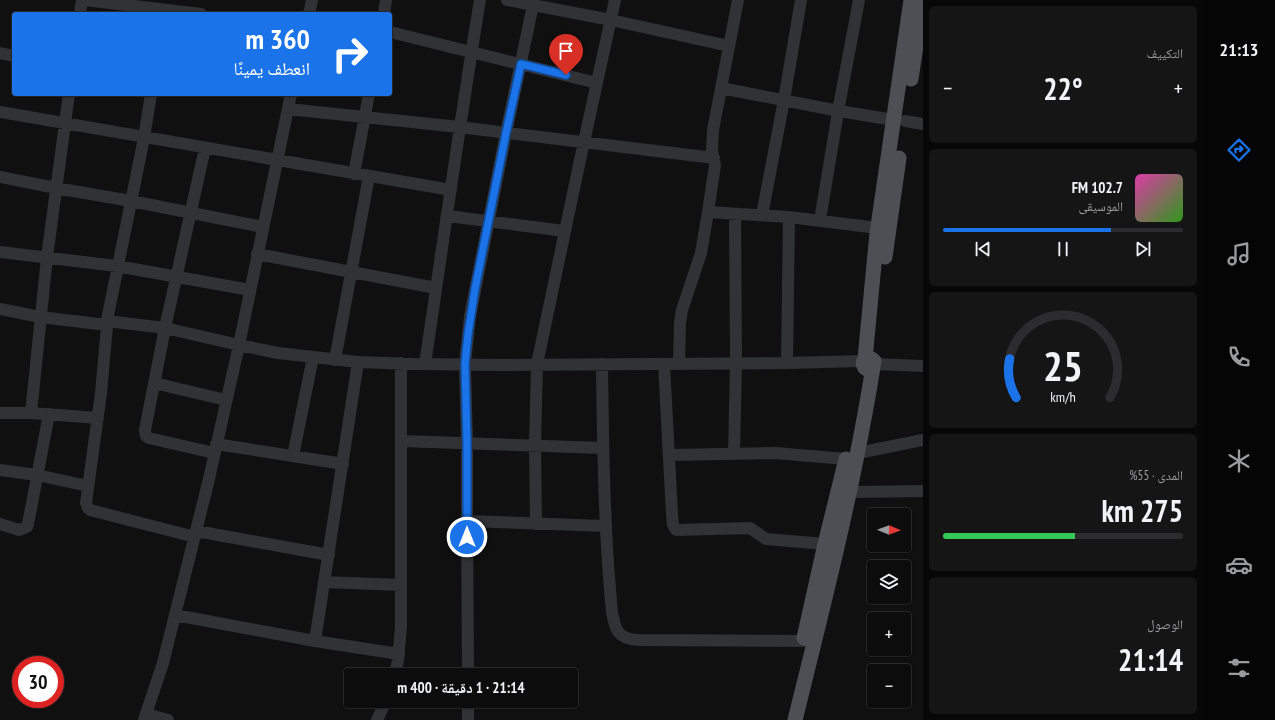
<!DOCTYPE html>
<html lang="ar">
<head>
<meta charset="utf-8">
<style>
  body { margin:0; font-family:"PT Sans Narrow","Noto Naskh Arabic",sans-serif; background:#151516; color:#f1f3f6; direction:rtl; height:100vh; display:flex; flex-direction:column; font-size:15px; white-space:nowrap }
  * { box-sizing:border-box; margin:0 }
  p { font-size:13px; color:#9a9b9d }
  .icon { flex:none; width:22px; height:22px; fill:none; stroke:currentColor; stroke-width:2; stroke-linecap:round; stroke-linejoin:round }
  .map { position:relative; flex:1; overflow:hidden; direction:ltr }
  .drawer { display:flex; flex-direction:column; gap:6px; padding:6px; background:#070707; width:280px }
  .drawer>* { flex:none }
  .banner { position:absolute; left:12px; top:12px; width:380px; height:84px; border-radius:4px; box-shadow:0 1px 3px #0004,0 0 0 1px #2c2c2e; direction:rtl; background:#1a73e8; color:#fff; overflow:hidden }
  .needle { width:26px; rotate:91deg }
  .tools { position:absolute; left:867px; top:508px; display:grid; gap:8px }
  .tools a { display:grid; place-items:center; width:44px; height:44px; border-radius:4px; background:#0c0c0d; box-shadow:0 1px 3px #0004,0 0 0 1px #2c2c2e; font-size:20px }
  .speed { position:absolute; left:12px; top:656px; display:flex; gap:8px; font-size:20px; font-weight:700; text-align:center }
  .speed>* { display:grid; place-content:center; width:52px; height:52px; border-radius:50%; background:#0c0c0d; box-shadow:0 1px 3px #0004,0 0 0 1px #2c2c2e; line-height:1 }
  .speed .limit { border:6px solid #d22; background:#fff; color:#111 }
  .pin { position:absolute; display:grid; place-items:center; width:34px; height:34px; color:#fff; margin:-41px -17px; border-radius:50% 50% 50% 0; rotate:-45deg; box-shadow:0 0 4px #0007 }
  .pin .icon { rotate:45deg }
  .me { position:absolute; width:44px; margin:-22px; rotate:0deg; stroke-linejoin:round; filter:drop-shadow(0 0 3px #0008) }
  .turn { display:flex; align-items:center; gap:14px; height:84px; padding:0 16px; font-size:18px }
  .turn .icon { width:52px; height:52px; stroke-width:2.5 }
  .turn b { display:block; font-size:28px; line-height:34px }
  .big { font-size:30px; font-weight:700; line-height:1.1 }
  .drawer .tile { flex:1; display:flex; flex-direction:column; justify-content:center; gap:6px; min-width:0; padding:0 14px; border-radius:6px; background:#151516 }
  .drawer .dial { align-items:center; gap:0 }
  .dial svg { height:104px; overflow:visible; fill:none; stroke:#2c2c2e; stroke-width:7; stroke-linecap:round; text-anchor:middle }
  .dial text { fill:#f1f3f6; stroke:none }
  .song { display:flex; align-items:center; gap:12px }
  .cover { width:48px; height:48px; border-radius:6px; background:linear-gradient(135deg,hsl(320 70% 55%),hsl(110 70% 35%)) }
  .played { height:4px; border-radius:2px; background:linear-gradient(90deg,#1a73e8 70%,#2c2c2e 70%) }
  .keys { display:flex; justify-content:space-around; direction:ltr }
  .heat { display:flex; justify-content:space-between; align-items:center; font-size:22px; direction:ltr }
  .charge { height:6px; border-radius:3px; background:linear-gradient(90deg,#34c759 55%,#2c2c2e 0) }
  .trip { position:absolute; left:344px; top:668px; width:234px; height:40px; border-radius:4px; background:#0c0c0d; box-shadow:0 1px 3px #0004,0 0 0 1px #2c2c2e; font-weight:700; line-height:40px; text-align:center; direction:rtl }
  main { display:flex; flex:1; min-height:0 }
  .menu { display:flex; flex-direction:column; width:72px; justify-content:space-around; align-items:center; background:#050505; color:#9a9b9d }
  .menu .icon { width:28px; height:28px }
  .menu .current { color:#1a73e8 }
  .menu b { font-size:18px; color:#f1f3f6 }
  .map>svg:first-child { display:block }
</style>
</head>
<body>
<main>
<nav class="menu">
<b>21:13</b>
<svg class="icon current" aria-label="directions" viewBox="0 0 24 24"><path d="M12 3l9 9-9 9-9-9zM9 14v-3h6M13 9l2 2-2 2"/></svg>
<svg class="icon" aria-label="music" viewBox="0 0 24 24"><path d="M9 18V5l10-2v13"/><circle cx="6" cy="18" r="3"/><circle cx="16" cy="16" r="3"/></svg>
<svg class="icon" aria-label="phone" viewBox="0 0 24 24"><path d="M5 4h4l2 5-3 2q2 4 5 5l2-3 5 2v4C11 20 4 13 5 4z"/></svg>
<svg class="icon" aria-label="climate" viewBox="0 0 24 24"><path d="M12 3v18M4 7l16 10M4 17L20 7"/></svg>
<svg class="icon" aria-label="car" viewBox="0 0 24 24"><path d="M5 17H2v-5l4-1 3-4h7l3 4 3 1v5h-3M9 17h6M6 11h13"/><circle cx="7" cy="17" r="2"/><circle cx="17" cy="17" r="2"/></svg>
<svg class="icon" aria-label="filters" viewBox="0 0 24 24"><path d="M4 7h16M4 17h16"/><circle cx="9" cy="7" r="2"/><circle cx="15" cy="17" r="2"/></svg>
</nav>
<section class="drawer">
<div class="tile"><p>التكييف</p>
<div class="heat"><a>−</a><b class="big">22°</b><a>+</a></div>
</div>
<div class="tile">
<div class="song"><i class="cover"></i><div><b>102.7 FM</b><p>الموسيقى</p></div></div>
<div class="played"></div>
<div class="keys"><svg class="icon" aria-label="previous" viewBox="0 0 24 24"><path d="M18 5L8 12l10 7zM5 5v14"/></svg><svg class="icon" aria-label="pause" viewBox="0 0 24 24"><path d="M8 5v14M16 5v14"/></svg><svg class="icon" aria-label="next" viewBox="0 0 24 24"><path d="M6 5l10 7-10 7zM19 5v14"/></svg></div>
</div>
<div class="tile dial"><svg viewBox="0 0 100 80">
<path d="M14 69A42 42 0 1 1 86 69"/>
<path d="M14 69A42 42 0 0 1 9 39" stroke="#1a73e8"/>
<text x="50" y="56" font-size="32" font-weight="700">25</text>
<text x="50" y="72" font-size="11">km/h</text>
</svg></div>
<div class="tile"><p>المدى · 55%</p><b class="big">275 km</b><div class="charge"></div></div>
<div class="tile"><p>الوصول</p><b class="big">21:14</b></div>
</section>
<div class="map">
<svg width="923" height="720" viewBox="0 0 923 720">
  <rect width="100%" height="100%" fill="#101011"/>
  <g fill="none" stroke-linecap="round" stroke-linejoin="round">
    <!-- minor -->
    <path stroke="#313236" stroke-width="12" d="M85,0L201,14
      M507,0L611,20L729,46
      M534,0L506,133L470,316L465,364L467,444V521L605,526
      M80,14L82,0
      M309,14L312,0
      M384,14L386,0
      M390,32L597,83
      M0,53L14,56
      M721,88L839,111L894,120
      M69,94L47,257L31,413L98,418
      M151,94L144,138L108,315L101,393L86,503L88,508L90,510L195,537
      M288,109L459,127L714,158
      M0,112L451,190
      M905,121L923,124
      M205,148L165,328L145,430L146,436L149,438L214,453
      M354,174L369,94
      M0,177L56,188L131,201L263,227
      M708,212L789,217L878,228
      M762,215L784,100L801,0
      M448,216L565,231
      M820,220L839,106L859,0
      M0,252L117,266L250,290
      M257,254L436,288
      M0,309L40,317L107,325
      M107,321L165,328L239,345L278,353L358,362L413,364L500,365L787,363L863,361
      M335,360L369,176
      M401,363V441L603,448
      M787,363L789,217
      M425,364C443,243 460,121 480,0
      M602,364C603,447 604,530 612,612C615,630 618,639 638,640L804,641
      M664,364L672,514L673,525L676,530L750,528L766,539L825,544
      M679,364L680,323L682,310L701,253L708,212L715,165L712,151L713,130L738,0
      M874,364L923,366
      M154,383L226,400
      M0,413H31
      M216,444L343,464
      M858,453L923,440
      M734,454L736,363L735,214
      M670,455L775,453L846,459
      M293,456L313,357
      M0,470L37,475L88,486
      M849,492L923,491
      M467,521L468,675
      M0,524L19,530L27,527L28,524L49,414
      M536,524L535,446L537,364L579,165L615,0
      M196,531L329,555
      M324,582L401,585
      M175,615L315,641L358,362
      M315,641L399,654
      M395,675L398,660L401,627V441
      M468,701V720
      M146,714L168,720
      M144,720L163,663L209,479L239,345L291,94
      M377,720L386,701"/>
    <!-- major -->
    <path stroke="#4d4f55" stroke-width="15" d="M911,79L923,0
      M885,257L899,158
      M865,359L870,358L874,361L873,367C867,373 860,365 865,359L877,233L911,0
      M804,638L825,544L846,459
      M795,720C824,603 854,486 873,367"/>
  </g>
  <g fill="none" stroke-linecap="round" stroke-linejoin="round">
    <defs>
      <path id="route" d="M467,537V444L465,364L468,334L475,289L506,133L521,64L566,75"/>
    </defs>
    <!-- route casing -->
    <use href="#route" stroke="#114b97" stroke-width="10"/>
    <!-- route -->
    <use href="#route" stroke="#1a73e8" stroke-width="7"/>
  </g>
</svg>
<div class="tools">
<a><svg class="needle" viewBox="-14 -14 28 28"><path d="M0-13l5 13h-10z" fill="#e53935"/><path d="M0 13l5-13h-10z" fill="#9a9b9d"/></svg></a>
<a><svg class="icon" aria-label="layers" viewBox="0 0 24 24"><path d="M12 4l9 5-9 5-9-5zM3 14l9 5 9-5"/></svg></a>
<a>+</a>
<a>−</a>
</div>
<div class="speed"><div class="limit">30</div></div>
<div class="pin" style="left:566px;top:75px;background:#d93025"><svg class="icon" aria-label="arrive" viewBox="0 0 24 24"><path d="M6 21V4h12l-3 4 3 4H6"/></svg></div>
<svg class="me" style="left:467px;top:537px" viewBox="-20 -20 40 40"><circle r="17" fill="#1a73e8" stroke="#fff" stroke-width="3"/><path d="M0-11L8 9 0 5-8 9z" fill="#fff"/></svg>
<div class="trip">21:14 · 1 دقيقة · 400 m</div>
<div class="banner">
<div class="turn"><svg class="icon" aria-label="right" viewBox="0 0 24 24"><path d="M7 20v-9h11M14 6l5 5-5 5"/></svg><div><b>360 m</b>انعطف يمينًا</div></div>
</div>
</div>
</main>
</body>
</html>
